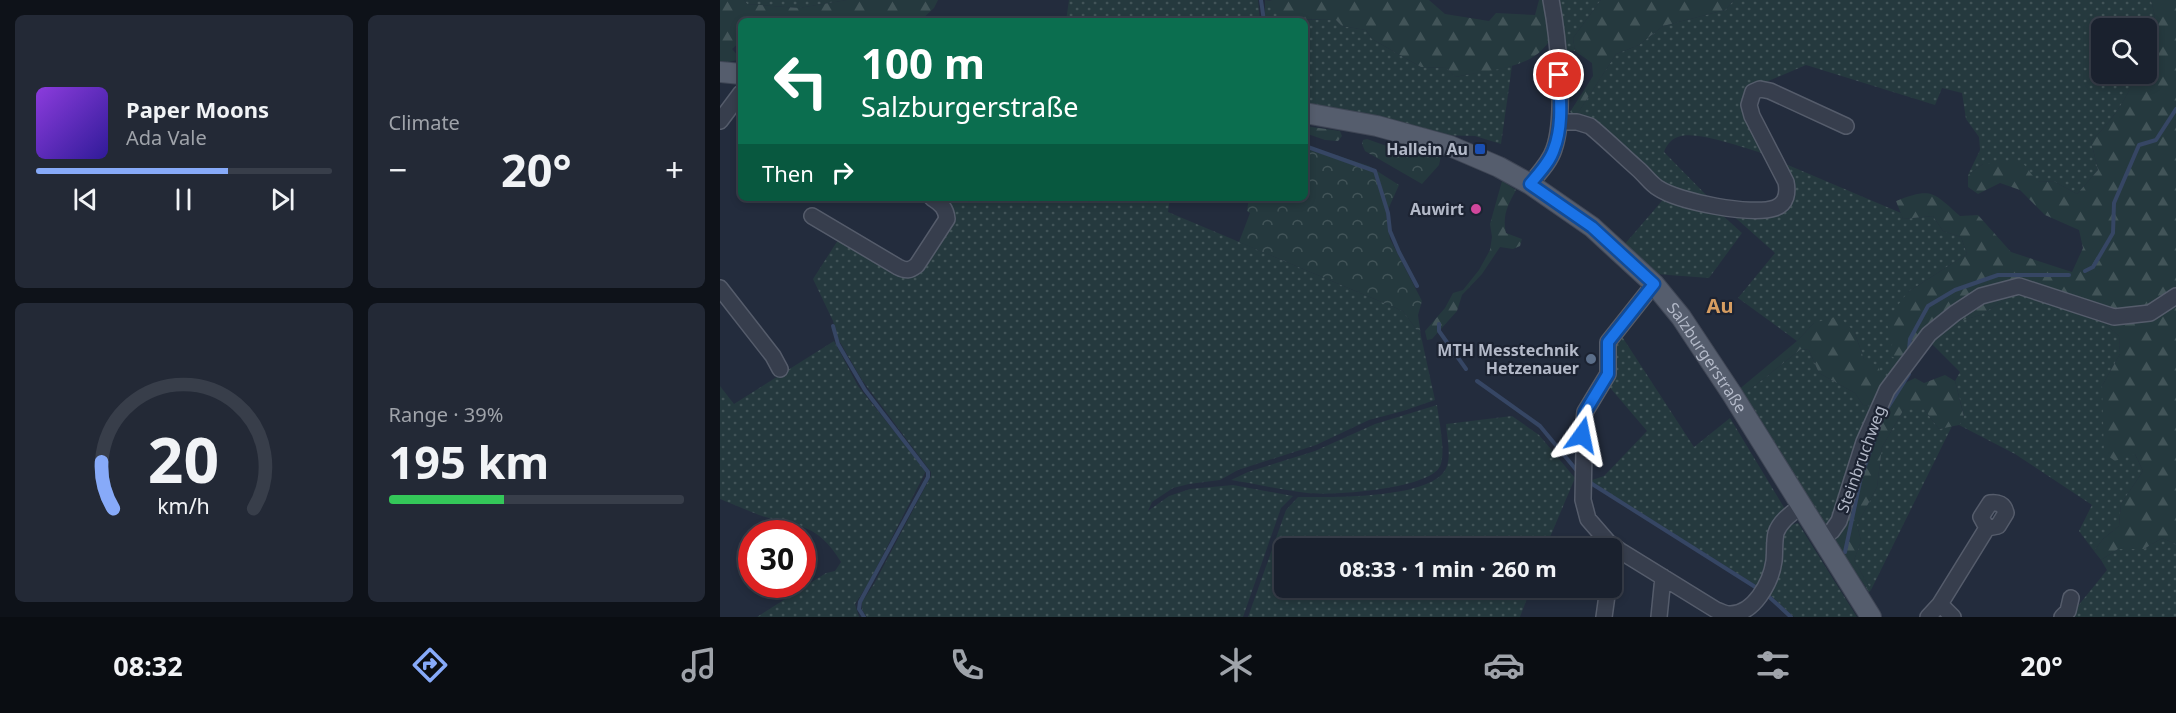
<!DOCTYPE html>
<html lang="en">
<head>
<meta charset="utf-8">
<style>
  body { margin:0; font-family:"Noto Sans",sans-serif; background:#232936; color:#f1f3f6; height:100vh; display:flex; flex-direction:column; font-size:22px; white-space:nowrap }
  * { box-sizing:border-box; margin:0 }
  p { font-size:20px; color:#9fa3aa }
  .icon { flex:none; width:33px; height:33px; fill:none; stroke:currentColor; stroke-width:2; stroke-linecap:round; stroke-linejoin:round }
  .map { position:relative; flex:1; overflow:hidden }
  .details { display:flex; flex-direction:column; gap:15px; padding:15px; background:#0e1219; width:720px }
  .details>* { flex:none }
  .top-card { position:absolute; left:18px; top:18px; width:570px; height:183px; border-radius:9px; box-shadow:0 3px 9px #0003,0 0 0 2px #383e4a; background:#0b6e4f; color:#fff; overflow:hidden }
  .buttons { position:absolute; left:1371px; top:18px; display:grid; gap:12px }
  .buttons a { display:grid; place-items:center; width:66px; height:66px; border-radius:9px; background:#1a212e; box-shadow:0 3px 9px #0003,0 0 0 2px #383e4a; font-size:30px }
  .speed { position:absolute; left:18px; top:520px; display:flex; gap:12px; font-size:30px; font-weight:700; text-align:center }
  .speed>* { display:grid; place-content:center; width:78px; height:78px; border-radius:50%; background:#1a212e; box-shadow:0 3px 9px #0003,0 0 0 2px #383e4a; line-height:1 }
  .speed .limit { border:9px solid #d22; background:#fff; color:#111 }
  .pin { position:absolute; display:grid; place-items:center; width:51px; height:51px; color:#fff; margin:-26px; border:3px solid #fff; border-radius:50%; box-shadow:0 2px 6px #0007 }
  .me { position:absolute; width:66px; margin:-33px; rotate:12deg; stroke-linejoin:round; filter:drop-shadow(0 0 4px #0008) }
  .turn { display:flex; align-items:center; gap:21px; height:126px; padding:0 24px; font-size:27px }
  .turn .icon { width:78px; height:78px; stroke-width:2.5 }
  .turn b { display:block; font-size:42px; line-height:51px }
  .then { display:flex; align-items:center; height:57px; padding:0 24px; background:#0003; gap:12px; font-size:22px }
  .big { font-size:45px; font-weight:700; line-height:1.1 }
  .details .widget { flex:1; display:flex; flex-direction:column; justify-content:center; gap:9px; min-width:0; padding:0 21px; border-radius:9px; background:#232936 }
  .details .dial { align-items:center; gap:0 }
  .dial svg { height:156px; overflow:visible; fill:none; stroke:#383e4a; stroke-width:7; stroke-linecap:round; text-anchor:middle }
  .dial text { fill:#f1f3f6; stroke:none }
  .song { display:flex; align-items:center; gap:18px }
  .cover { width:72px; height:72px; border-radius:9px; background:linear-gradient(135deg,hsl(270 70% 55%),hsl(250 70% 35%)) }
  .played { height:6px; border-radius:3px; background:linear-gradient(90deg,#87aaf9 65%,#383e4a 65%) }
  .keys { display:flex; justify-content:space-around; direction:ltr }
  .heat { display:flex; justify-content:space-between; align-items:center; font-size:33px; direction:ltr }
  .charge { height:9px; border-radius:4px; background:linear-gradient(90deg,#34c759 39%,#383e4a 0) }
  .details .tiles { flex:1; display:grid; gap:15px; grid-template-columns:repeat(2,1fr) }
  .trip { position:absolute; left:554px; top:538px; width:348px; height:60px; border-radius:9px; background:#1a212e; box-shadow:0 3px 9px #0003,0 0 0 2px #383e4a; font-weight:700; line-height:60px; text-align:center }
  .menu { display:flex; height:96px; justify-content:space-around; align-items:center; background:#0a0d12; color:#9fa3aa }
  .menu .icon { width:42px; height:42px }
  .menu .on { color:#87aaf9 }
  .menu b { font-size:27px; color:#f1f3f6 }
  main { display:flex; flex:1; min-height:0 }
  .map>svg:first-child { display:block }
</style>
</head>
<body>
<main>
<section class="details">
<div class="tiles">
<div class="widget">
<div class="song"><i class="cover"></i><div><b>Paper Moons</b><p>Ada Vale</p></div></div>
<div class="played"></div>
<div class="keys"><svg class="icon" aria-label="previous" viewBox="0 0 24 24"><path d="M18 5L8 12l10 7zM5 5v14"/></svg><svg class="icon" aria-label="pause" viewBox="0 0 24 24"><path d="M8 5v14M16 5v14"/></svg><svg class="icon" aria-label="next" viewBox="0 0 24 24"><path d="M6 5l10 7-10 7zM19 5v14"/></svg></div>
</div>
<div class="widget"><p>Climate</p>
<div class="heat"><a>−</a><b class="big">20°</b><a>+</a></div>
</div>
<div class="widget dial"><svg viewBox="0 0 100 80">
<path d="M14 69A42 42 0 1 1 86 69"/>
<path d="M14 69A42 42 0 0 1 8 45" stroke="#87aaf9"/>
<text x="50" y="56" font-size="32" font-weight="700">20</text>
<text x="50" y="72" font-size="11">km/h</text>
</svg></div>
<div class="widget"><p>Range · 39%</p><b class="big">195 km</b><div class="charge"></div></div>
</div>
</section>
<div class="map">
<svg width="1456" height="617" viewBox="0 0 1456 617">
  <defs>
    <pattern id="grass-dots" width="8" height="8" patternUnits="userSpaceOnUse" patternTransform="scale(1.5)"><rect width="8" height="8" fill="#25393e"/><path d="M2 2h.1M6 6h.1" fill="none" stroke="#425458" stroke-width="1.8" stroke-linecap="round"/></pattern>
    <pattern id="forest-firs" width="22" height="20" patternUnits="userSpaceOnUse" patternTransform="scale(1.5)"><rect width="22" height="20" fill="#25393e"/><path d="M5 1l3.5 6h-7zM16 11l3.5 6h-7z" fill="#425458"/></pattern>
    <pattern id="park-crowns" width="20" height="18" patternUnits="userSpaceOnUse" patternTransform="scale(1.5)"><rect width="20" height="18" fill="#25393e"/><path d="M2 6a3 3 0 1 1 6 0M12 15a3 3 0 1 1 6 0" fill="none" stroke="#425458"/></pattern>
  </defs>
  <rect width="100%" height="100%" fill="#232c3d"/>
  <!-- grass -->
  <path fill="url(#grass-dots)" d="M24,0H127L79,8L27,4Z
    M349,0H538L540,21H346Z
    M545,0L552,1L569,20H616L622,26L646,30L652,39L701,67L727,68L735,77L792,66L781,144L755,136L716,135L585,107V21H548L545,15Z
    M841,0H881L853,38L855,51L843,50L839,21Z
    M1014,0H1431L1435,16L1427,41L1426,28H1382V74H1416C1407,100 1391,122 1371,141L1378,170L1357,194L1335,182L1317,181L1263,164L1248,175L1260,150L1259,137L1246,119L1242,93L1222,88L1215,105L1086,65L1032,88L1046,154C1027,149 979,131 961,136C952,138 947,144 944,152L993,202L942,186L856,116L896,54L919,45L943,26L1005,10Z
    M1061,162L1181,213L1183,219L1213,216L1223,231L1241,237L1247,254L1188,292L1182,362L1164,385L1144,359L1134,331L1094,323L1077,341L1018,298L1055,253L1009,212L1066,207Z
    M947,195L999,212L1022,233L989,278L935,274L904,245Z
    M233,198H450L448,212L683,311L701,336L715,400L683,411L649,420L596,445L518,470L500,480L469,484L453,488L432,502L428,511L449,496L470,489L513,485L573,496L561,508L523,617H147L142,610V602L154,584L211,476V472L142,380L117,337L113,321L93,279L120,237L182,276L192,277L199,273L232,220L234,211L230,205Z
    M1293,295L1331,300L1381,320L1399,336L1400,354L1382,386L1423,471L1401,504L1399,526L1383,539L1374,551L1359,531L1372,505L1295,454L1239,425L1244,416L1235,381L1240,372L1211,343L1234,323L1260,315Z
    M901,335L974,447L1010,418L1065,509L1039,587L869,481L884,476L927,431L886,383L893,371L897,343Z
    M114,341L138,386L206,471L148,584L135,604L139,617H37L106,573L115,571L121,562C96,521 78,528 39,515C26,510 13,504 0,499V386L14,404Z
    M1081,349L1089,350L1099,373L1135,393L1143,405L1155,406L1127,493L1105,531L1023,395Z
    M717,405C719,421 727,456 719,468C705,489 613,496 587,493C562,490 536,484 511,480L528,472L595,451L655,424Z
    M1184,409H1204L1219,429L1232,426L1151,590L1134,560L1141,541L1137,525L1157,487L1162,447Z
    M792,416L819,435L855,478L825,549H564V588H811L800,617H528L566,510L578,497C608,497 716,500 727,466C731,454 727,437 726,424Z
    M1078,523L1137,617H1074L1048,593L1062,535L1070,525Z
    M1442,538L1456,544V617H1349L1387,570L1381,560L1398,549H1424Z"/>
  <!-- forest -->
  <path fill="url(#forest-firs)" d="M0,0H24L27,4L79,8L127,0H218L214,8L200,21H21V41L12,49L21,59L9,62L0,61Z
    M549,0H709L725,14L769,21L776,13L815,15L819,0H841C836,69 791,66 735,77L727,68L701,67L652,39L646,30L622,26L616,20L559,19L552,1Z
    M881,0H1014L1005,10L943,26L919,45L896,54L856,116L850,112L873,76L872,63L855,51L853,38Z
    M1431,0H1456V544L1442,538L1424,549H1398L1381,560L1374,551L1383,539L1399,526L1401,504L1423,471L1415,454L1395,461L1384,453L1382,386L1400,354L1399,336L1381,320L1357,317L1331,300L1293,295L1260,315L1234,323L1211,343L1182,362L1169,355L1173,341L1166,321L1188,292L1247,254L1241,237L1223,231L1213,216L1183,219L1176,201C1212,187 1213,192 1240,216L1258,215L1291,252L1352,272L1363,248L1359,230L1325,215L1300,190L1280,183L1258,194L1248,187V175L1263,164L1302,162L1317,181L1335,182L1357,194L1378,170L1371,141C1391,122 1407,100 1416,74H1426L1427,41L1435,16Z
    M585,126L620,131L622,136L618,141L605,140L585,133Z
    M782,181L796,190C788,205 782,215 786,233L802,239L800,246L793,249L780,247L762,274L742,295L737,311L712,339L707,340L705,331L725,308L733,293L743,290L759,270L770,250L772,237L770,224Z
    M1118,316L1134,331L1144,359L1158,366L1164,385L1155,406L1143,405L1135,393L1099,373L1089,350L1081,349L1023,395L1017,391L1077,341L1094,323Z
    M1225,375L1235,381L1244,417L1239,425L1219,429L1204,409H1184L1162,447L1157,487L1137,525L1141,541L1134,560L1151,590L1149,592L1113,539L1127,524L1143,465L1162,416L1181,385L1195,378L1204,383Z"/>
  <!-- park -->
  <path fill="url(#park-crowns)" d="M647,139L692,155L721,156L719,165L702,184L645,151L642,144L643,140Z
    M585,145L649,166L679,185L666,214L670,239L702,301L698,315L701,336L683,311L519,242L530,213L527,211L529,198H585Z"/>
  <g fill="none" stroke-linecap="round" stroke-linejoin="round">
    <!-- stream -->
    <path stroke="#364664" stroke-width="4" d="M541,0L544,21
      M585,146L655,171L668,213L670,231L679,252L697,286
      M1365,271L1373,267L1393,233L1394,203L1419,145L1436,140L1456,109
      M719,324V331L746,369
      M113,326L118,344L145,390L208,472V477L140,602L139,609L144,617
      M1189,350L1190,339L1208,306L1235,290L1278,275H1349
      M757,381L820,426L858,472
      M1165,412L1189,374
      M869,482L1040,590
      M1125,552L1141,477L1158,429
      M1046,594L1071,617"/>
    <defs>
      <path id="minor" d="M0,121L21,93
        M840,122H857L870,126C887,140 902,155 918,169C925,175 931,184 938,188C959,202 1032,216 1055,208C1067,204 1068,192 1066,182L1032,116L1029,105L1033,92L1040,89L1050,91L1126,126
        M810,184C819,173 830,162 834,149C846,115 838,36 831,0
        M92,216L178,267C186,271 190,271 197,265L227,219C226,208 221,204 212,198
        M934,284L888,342V374L865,412L862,435L864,450L863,500L868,519L888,542L902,552L996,610C1000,611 1005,614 1009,614C1034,615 1051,582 1054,561C1055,552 1054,542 1056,533C1060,521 1072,513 1081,506
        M0,288L53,356L60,369
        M1102,538L1112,531L1119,521L1144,442L1167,390L1209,334L1235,313L1261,296L1299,286L1394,317L1430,313L1456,296
        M1220,604L1233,617
        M884,617L888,588
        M939,617L943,577
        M1208,617L1220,604L1267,528L1278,526L1286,513C1284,504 1278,502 1270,503L1261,517L1267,528
        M1342,617L1348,611L1351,598"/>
      <g id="major">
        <path d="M0,72L21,74"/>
        <path id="s1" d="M585,113L657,126L730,146L779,167L810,184L872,227L934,284L961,317L1012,394L1151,617"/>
      </g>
    </defs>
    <!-- minor casing -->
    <use href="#minor" stroke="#555c6b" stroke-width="18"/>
    <!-- major casing -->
    <use href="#major" stroke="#404756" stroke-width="22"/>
    <!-- minor -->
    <use href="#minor" stroke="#373e4d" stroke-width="15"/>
    <!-- major -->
    <use href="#major" stroke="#555d6d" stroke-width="20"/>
  </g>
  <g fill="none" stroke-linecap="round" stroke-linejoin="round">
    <defs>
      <path id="route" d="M839,75C840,99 843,126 834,149C830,162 819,173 810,184L872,227L934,284L888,342V374L865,412L862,435"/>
    </defs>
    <!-- route casing -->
    <use href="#route" stroke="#114b97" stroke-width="15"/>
    <!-- route -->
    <use href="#route" stroke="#1a73e8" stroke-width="10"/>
  </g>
  <!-- markers -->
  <rect fill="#1a4fb4" stroke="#1c2332" stroke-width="2" x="754" y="143" width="12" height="12" rx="3"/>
  <circle fill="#d1479c" stroke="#1c2332" stroke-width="2" cx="756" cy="209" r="6"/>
  <circle fill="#5c6f8a" stroke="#1c2332" stroke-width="2" cx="871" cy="359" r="6"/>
  <g text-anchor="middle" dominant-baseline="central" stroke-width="4.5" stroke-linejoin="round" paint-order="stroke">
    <!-- poi labels -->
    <g font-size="16" font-weight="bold" fill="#b3b9c8" stroke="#1c2332" text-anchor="end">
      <text x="748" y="149">Hallein Au</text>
      <text x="744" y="209">Auwirt</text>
      <text x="859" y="350">MTH Messtechnik<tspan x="859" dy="18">Hetzenauer</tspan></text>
    </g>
    <!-- street labels -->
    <g font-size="16" fill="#b3b9c8" stroke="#1c2332">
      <text stroke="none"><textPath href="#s1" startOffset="488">Salzburgerstraße</textPath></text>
      <text transform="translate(1141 459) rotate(-70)">Steinbruchweg</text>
    </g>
    <!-- quarter labels -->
    <g font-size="20" font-weight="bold" fill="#d69d61" stroke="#1c2332">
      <text x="1000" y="305">Au</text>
    </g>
  </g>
</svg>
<div class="buttons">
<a><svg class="icon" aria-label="search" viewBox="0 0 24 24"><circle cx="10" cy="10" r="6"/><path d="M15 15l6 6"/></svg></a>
</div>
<div class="speed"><div class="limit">30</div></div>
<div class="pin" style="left:839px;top:75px;background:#d93025"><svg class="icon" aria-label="arrive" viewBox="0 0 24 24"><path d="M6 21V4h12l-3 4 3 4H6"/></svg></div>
<svg class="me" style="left:862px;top:435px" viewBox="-20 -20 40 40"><path d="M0-17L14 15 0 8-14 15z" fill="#1a73e8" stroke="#fff" stroke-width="4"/></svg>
<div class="trip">08:33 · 1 min · 260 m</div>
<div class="top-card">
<div class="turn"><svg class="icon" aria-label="left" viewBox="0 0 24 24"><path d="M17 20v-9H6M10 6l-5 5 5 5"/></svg><div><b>100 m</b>Salzburgerstraße</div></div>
<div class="then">Then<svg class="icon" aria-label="right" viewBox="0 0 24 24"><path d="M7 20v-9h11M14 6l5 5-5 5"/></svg></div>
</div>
</div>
</main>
<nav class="menu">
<b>08:32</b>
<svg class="icon on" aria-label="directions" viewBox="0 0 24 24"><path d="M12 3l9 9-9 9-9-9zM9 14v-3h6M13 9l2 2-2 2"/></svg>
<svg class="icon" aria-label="music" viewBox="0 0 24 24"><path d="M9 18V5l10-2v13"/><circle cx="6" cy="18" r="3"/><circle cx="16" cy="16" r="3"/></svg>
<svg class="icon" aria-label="phone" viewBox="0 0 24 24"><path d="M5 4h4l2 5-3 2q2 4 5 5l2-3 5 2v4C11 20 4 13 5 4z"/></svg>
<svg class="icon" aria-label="climate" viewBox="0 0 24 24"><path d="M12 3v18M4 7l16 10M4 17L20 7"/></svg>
<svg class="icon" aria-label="car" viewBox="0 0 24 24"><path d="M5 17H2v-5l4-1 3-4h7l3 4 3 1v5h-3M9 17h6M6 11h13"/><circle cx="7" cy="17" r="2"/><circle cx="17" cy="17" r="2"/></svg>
<svg class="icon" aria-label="filters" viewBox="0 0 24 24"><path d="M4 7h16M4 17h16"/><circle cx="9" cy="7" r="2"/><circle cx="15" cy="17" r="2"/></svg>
<b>20°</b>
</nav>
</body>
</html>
